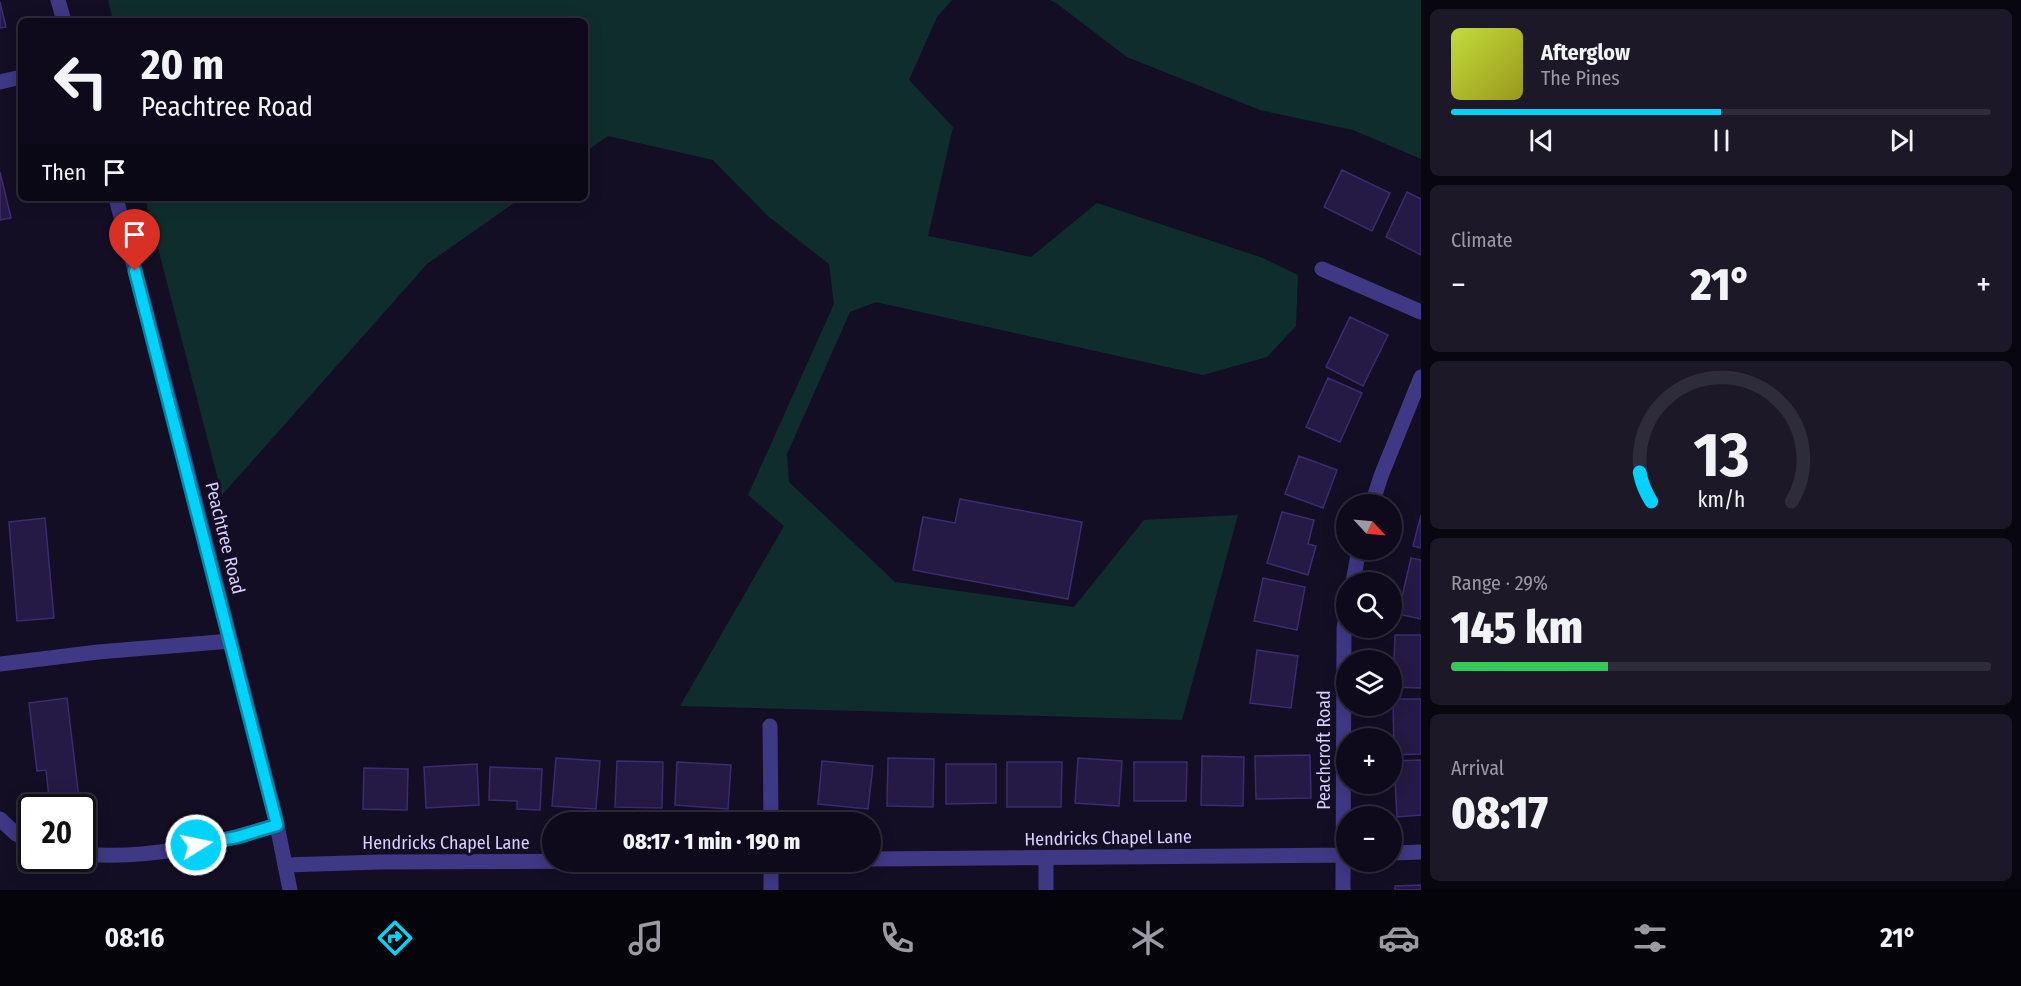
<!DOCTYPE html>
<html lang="en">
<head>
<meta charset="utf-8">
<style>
  body { margin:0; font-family:"Fira Sans Condensed",sans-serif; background:#1c1828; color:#f1f3f6; height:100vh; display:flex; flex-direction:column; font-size:22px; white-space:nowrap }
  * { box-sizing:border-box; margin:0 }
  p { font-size:20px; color:#9b9aa3 }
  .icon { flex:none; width:33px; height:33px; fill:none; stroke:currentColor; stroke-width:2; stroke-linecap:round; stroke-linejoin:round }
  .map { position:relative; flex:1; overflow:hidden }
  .panel { display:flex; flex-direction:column; gap:9px; padding:9px; background:#08060f; width:600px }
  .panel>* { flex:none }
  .guide { position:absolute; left:18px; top:18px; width:570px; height:183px; border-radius:9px; box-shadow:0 3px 15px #0003,0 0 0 2px #2e2b3a; background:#0e0a1b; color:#f1f3f6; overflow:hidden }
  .needle { width:39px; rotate:116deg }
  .tools { position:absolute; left:1336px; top:494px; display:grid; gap:12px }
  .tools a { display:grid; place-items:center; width:66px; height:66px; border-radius:50%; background:#0e0a1b; box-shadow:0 3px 15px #0003,0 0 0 2px #2e2b3a; font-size:30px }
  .speed { position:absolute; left:18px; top:794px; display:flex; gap:12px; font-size:30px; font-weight:700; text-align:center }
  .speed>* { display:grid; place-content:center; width:78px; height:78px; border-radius:50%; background:#0e0a1b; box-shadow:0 3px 15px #0003,0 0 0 2px #2e2b3a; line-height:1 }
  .speed .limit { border:3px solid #111; border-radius:9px; background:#fff; color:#111 }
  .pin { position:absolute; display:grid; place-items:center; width:51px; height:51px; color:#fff; margin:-62px -26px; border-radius:50% 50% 50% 0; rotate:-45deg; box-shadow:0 0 6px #0007 }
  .pin .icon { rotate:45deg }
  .me { position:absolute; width:66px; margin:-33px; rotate:80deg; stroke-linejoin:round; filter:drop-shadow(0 0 4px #0008) }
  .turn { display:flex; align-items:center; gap:21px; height:126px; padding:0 24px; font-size:27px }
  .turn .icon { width:78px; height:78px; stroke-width:2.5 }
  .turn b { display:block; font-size:42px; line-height:51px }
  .then { display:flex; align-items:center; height:57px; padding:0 24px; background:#0003; gap:12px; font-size:22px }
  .big { font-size:45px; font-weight:800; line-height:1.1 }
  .panel .card { flex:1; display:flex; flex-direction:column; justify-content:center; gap:9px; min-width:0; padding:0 21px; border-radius:9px; background:#1c1828 }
  .panel .dial { align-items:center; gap:0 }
  .dial svg { height:156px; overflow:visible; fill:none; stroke:#2e2b3a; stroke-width:7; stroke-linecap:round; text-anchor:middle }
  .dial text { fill:#f1f3f6; stroke:none }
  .song { display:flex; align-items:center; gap:18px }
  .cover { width:72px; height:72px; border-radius:9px; background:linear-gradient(135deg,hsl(70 70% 55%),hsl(60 70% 35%)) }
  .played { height:6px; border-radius:3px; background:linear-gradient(90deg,#00d2fb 50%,#2e2b3a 50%) }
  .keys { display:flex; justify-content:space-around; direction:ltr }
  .heat { display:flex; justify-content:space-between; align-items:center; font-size:33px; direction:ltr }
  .charge { height:9px; border-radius:4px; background:linear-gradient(90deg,#34c759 29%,#2e2b3a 0) }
  .trip { position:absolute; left:542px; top:812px; width:339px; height:60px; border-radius:30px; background:#0e0a1b; box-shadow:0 3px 15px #0003,0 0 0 2px #2e2b3a; font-weight:800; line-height:60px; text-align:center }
  .dock { display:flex; height:96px; justify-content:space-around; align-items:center; background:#06040b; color:#9b9aa3 }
  .dock .icon { width:42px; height:42px }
  .dock .selected { color:#00d2fb }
  .dock b { font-size:27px; color:#f1f3f6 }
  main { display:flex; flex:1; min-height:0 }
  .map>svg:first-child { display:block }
</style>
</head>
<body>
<main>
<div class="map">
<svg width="1421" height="890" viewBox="0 0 1421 890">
  <rect width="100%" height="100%" fill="#130e24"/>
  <!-- green -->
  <path fill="#102d2e" d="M108,0H952L937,17L909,80L953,127L928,236L1031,257L1097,203L1263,258L1298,275L1296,326L1267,357L1203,375L876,302L850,312L787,454L789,482L895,582L1074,607L1144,520L1238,515L1182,720L680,706L784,526L748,495L834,304L829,264L769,217L713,160L608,136L585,152V21H113Z
    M1050,0H1421V159L1353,130L1260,110L1127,57L1056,3Z
    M145,198H521L427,264L222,495Z"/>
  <!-- building -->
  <path fill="#251945" stroke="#3d2b71" stroke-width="1.5" d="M0,2L6,27L0,28Z
    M1342,170L1390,193L1372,231L1324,207Z
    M0,172L11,218L0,220Z
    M1407,192L1421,199V255L1386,237Z
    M1350,317L1388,335L1363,386L1326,367Z
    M1328,378L1362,393L1340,442L1306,427Z
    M1299,456L1337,470L1323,508L1285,494Z
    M960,499L1082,522L1068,599L913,570L923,517L955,523Z
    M1282,512L1314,520L1308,544L1316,546L1308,575L1267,563Z
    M1421,515V548L1413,546Z
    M45,518L54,618L17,621L9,522Z
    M1411,558L1421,560V619L1398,614Z
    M1263,578L1305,587L1297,630L1254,621Z
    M1395,635H1421V688L1393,687Z
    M1257,650L1298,656L1291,708L1250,703Z
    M67,698L80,807H50L46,770L37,771L29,703Z
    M1393,699H1421V754L1394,755Z
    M1310,755L1311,798L1256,799L1255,756Z
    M1202,756L1244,757L1243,806L1201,805Z
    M556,758L600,761L596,809L552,806Z
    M888,758L934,759L933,807L887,806Z
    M1078,758L1122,761L1119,806L1075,803Z
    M1421,760V815L1397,817L1394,761Z
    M617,761L663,762L662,808L615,807Z
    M822,761L873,766L868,809L818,804Z
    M677,762L731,765L728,809L675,805Z
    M1007,762H1062L1061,807H1007Z
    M1134,762H1187L1186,801H1134Z
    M477,764L479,805L426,808L424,767Z
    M946,764H996V803L946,804Z
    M490,767L542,769L540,810L517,809V801L489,800Z
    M364,768L408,769L407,810L363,809Z
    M1421,885V890H1395V886Z"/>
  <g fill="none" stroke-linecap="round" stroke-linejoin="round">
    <!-- minor -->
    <path stroke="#3f3884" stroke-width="15" d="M58,0L64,21
      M0,82L21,77
      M116,198L176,425L275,815L290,890
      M1322,269L1421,312
      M1372,504L1381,476L1421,377
      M1353,582L1359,549
      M0,664L98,652L231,641
      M770,726L771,822
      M0,819L16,834L32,841
      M1392,853L1421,852
      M82,854C147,860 216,844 277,825
      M1046,858V890
      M870,859L1347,855
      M285,865L380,862L644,861
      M771,890V861
      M1343,890L1344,628L1347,611"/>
  </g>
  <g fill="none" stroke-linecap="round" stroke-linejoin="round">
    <defs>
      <path id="route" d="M135,271L277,825L237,837L196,845"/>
    </defs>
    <!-- route casing -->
    <use href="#route" stroke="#0088a3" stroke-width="15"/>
    <!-- route -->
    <use href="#route" stroke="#00d2fb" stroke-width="10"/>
  </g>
  <g text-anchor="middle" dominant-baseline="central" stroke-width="6" stroke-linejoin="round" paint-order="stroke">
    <!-- street labels -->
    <g font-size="18" fill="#d9d0ff" stroke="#130e24">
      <text transform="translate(225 538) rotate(76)">Peachtree Road</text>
      <text transform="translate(1324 750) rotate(-90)">Peachcroft Road</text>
      <text transform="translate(1108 838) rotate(-1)">Hendricks Chapel Lane</text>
      <text x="446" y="843">Hendricks Chapel Lane</text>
    </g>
  </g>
</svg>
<div class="tools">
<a><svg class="needle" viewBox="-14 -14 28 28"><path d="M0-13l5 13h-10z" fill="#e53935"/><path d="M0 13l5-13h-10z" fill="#9b9aa3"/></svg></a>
<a><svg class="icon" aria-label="search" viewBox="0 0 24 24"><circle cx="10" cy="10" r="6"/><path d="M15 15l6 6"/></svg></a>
<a><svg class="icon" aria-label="layers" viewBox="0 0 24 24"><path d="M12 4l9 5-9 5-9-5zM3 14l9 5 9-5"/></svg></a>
<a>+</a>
<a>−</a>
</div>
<div class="speed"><div class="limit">20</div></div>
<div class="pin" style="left:135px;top:271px;background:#d93025"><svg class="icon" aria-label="arrive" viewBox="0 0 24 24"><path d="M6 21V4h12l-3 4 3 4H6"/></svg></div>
<svg class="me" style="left:196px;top:845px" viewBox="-20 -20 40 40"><circle r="17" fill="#00d2fb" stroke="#fff" stroke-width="3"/><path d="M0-11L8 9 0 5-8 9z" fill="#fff"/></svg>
<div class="trip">08:17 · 1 min · 190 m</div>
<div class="guide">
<div class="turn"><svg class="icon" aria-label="left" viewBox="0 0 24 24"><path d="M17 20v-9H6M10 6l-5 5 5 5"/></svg><div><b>20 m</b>Peachtree Road</div></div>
<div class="then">Then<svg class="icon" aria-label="arrive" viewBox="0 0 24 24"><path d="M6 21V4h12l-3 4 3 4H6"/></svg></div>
</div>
</div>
<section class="panel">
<div class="card">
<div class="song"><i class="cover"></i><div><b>Afterglow</b><p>The Pines</p></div></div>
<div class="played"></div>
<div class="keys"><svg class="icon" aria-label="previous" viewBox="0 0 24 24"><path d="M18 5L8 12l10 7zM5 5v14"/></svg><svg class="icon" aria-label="pause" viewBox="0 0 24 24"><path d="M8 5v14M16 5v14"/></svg><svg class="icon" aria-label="next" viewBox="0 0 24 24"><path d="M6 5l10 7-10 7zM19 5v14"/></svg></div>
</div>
<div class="card"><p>Climate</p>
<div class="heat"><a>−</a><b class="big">21°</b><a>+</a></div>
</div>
<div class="card dial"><svg viewBox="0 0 100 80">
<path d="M14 69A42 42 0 1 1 86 69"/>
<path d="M14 69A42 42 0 0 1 8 54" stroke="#00d2fb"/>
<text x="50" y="56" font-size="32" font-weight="700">13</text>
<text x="50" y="72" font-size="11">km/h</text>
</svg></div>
<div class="card"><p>Range · 29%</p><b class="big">145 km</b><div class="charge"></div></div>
<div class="card"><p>Arrival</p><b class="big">08:17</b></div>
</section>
</main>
<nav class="dock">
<b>08:16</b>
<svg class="icon selected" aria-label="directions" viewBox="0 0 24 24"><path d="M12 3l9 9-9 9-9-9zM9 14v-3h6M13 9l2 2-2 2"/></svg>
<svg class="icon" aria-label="music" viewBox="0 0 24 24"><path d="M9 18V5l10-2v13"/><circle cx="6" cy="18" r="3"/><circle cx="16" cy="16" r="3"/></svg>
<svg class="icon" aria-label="phone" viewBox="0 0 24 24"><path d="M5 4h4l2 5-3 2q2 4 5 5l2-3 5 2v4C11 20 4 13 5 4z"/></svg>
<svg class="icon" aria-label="climate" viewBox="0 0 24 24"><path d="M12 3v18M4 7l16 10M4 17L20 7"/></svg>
<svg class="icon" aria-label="car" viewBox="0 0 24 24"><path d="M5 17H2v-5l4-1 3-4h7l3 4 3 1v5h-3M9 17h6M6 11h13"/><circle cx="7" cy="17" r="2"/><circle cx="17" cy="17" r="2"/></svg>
<svg class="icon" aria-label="filters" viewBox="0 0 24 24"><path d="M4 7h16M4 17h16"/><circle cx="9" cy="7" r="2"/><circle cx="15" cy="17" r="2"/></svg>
<b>21°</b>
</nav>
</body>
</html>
